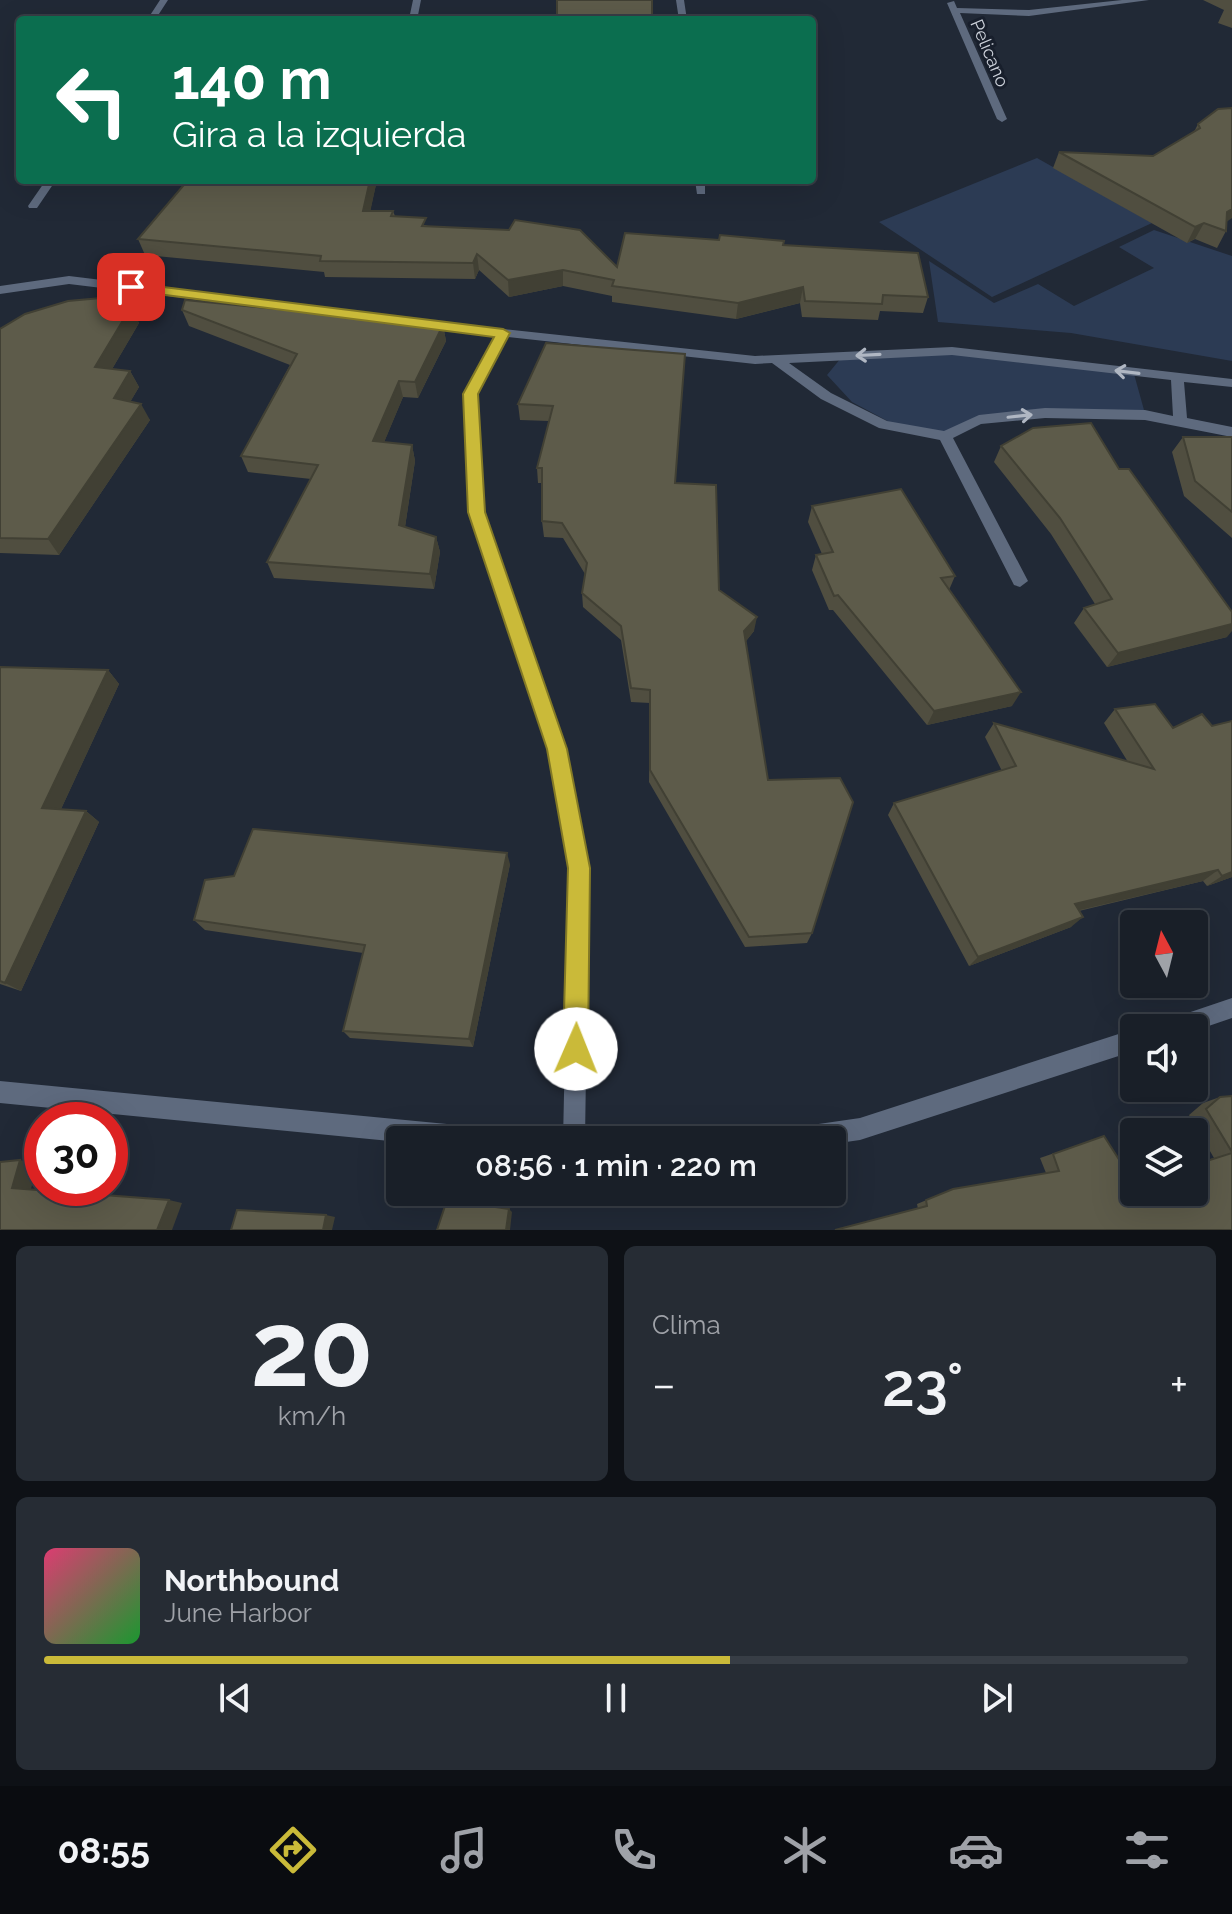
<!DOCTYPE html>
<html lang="es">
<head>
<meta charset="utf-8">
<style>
  body { margin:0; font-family:Raleway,sans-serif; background:#262c34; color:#f1f3f6; height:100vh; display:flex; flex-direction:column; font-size:30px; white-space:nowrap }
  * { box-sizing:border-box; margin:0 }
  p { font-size:26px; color:#9fa2a8 }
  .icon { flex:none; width:44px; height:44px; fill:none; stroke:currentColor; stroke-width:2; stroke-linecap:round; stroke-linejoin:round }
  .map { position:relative; height:1230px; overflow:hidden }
  .drawer { display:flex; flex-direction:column; gap:16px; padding:16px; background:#0e1116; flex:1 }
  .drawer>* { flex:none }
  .banner { position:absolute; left:16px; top:16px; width:800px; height:168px; border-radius:8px; box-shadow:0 8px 32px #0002,0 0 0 2px #373d45; background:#0b6e4f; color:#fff; overflow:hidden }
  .needle { width:52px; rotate:353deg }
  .tools { position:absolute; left:1120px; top:910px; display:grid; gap:16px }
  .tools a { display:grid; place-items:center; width:88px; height:88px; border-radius:8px; background:#191f28; box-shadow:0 8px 32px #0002,0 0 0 2px #373d45; font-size:40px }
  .speed { position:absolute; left:24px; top:1102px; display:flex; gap:16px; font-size:40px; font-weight:700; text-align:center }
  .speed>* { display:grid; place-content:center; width:104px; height:104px; border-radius:50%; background:#191f28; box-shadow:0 8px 32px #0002,0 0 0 2px #373d45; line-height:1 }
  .speed .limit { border:12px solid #d22; background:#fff; color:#111 }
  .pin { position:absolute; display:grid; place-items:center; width:68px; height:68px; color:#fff; margin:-34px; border-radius:16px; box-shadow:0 4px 12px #0006 }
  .me { position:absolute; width:88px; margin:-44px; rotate:1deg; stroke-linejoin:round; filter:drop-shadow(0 0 6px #0008) }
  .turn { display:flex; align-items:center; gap:28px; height:168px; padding:0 24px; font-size:36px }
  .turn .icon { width:104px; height:104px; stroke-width:2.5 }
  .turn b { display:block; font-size:56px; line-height:68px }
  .big { font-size:60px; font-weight:600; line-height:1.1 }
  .drawer .card { flex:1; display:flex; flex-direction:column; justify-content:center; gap:12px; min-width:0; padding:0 28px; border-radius:12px; background:#262c34 }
  .drawer .dial { align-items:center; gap:0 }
  .dial b { font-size:104px; line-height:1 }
  .song { display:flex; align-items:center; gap:24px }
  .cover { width:96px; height:96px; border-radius:12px; background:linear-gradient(135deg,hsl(340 70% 55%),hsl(130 70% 35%)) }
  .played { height:8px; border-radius:4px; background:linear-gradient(90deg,#caba39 60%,#373d45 60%) }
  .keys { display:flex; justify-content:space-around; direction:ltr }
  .heat { display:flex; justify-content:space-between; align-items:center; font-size:44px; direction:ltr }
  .drawer .tiles { flex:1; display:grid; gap:16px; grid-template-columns:1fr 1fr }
  .card:last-child { grid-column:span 2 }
  .trip { position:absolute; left:386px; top:1126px; width:460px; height:80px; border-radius:8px; background:#191f28; box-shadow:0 8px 32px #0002,0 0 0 2px #373d45; font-weight:600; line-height:80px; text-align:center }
  .menu { display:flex; height:128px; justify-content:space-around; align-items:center; background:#0a0c10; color:#9fa2a8 }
  .menu .icon { width:56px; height:56px }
  .menu .active { color:#caba39 }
  .menu b { font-size:36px; color:#f1f3f6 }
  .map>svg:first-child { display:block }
</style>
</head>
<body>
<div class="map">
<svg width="1232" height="1230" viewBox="0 0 1232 1230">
  <rect width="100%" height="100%" fill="#212936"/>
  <!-- green -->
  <path fill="#2c3b54" d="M1037,158L1152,223L992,297L879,222Z
    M1154,230L1232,256V361L1071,333L938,322L929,261L994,303L1038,284L1074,306L1154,268L1119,247Z
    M965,352L1134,374L1144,410L1063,413L985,421L946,438L895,425L852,402L827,375L841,358Z"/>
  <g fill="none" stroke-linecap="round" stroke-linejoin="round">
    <!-- minor -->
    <path fill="#5e6a7e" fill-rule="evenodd" d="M160,0H168L155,20H147Z
      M413,0H421L417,20L409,19Z
      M676,0H684L687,20H679Z
      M1122,0H1149L1029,16L960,13L1007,119L1002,122L997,119L947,3L954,1L957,8L1029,10Z
      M46,180H56L37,208H29L28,206Z
      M695,180H705V194H697Z
      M69,276L503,329L755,356L952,347L1232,379V387L1184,382L1187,418L1232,427V437L1145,420L1045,418L981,424L953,438L1028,581L1020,587L1014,585L940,440L879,428L821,399L772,363L755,364L507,337L478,394L484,512L566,749L589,868L585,1140H563L569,868L548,749L470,512L464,394L495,336L69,284L0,294V286ZM952,355L1171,380L1173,416L1145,410L1045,408L979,415L944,431L887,421L831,393L789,363Z
      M1232,998V1018L1194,1031V1028H1160L1164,1021Z
      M1134,1029V1051L860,1140L832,1144V1140H773L776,1132L784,1129L860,1118Z
      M0,1081L499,1129L507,1132L510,1140L400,1142L0,1103Z"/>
  </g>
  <!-- wall -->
  <path fill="#504e40" d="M1203,0H1232V28L1218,23L1224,10Z
    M1218,109L1227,222L1226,231L1217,248L1195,239L1187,243L1053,168L1059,152L1153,156L1194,132L1198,124Z
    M188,180H377L370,211H393L395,216L428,226L617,267L784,245L928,297L923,313L880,311L878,320L802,317L800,303L736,319L612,302V296L563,286L509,297L479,270L475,279L325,277L324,272L145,255L138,239Z
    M131,307L139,323L112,369L130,371L139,387L130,402L150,420L59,555L0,553V329Z
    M182,310L443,325L446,341L418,398L403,397L384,442L412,445L415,461L405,527L436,537L440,552L434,589L274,578L267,562L311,479L248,472L241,456L290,365L189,326Z
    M546,343L675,483L719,590L754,631L746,641L768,780L812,933L807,943L745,947L649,782L650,703L631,702L621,640L583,607L582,593L585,574L563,538L544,537L542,521V483H538L537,468L549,421L520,420L518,404Z
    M1183,437H1232V538L1184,496L1172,452Z
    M1001,446L1119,469L1227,637L1107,667L1074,623L1084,608L1095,604L1051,534L994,462Z
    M812,506L955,576L949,590L1012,706L927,725L833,610H829L812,570L816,555L822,554L808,522Z
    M0,667L108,670L119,684L61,809L86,811L99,822L21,991L0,984Z
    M1115,709L1173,728L1212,726L1232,721V877L1207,886L1203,881L1079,911L1071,927L969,966L888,815L894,803L1002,771L985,737L994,723L1128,762L1104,723Z
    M510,864L473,1047L350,1038L343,1031L363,953L205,930L194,920Z
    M1232,1096V1230L918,1209L917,1204L953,1189L1046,1173L1040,1158L1104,1136L1133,1183L1134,1182V1192H1194V1164L1214,1158L1189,1115L1203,1103L1220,1097Z"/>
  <!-- shaded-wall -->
  <path fill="#414034" d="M370,180H377L367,227L363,211Z
    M1232,209V218L1218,228L1227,212Z
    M1204,223L1195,239L1187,243L1195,227Z
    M477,254L479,270L475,279L473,263Z
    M563,270V286L509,297L508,280Z
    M803,287L800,303L736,319L738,303Z
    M131,307L139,323L104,383L95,367Z
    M443,325L446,341L418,398L415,382Z
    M130,371L139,387L123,414L114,398Z
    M399,381L403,397L378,457L373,441Z
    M141,404L150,420L59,555L48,539Z
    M412,445L415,461L403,540L399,525Z
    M436,537L440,552L434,589L430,574Z
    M757,617L754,631L742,646L744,631Z
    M1232,624V631L1227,637L1107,667L1118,653Z
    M108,670L119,684L56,820L42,808Z
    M1021,692L1012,706L927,725L934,711Z
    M86,811L99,822L21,991L5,983Z
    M507,853L510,864L473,1047L469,1039Z
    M1218,870L1203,881L1063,914L1075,904Z
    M1232,872V877L1207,886L1222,876Z
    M1083,917L1071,927L969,966L978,957Z
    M20,1160L38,1165L30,1192L12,1188Z
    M169,1200L182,1203L172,1230H157Z
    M509,1209L512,1212L510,1230H506Z
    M326,1215L335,1217L332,1230H323Z"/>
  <!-- building -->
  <path fill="#5d5b4a" stroke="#414034" stroke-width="2" d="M557,0H652V20H557Z
    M1232,108V209L1227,212L1226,231L1204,223L1195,227L1059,152L1153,156L1200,128L1198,124L1218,109Z
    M188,180H370L363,211H393L391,216L426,218L422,226L509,230L515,220L580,230L617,267L625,233L719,240L720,235L784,241L783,245L918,253L928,297L883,295L882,304L805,301L803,287L738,303L612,286L614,280L563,270L508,280L477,254L473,263L320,261L321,256L138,239Z
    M101,298L131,307L95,367L130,371L114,398L141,404L48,539L0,538V329L25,314L68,301Z
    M185,300L443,325L415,382L399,381L373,441L412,445L399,525L436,537L430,574L267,562L318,465L241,456L297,354L182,310Z
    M546,343L685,354L675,483L716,485L719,590L757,617L744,631L768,780L840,778L853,802L812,933L749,937L650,770V690L631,688L621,626L582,593L587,563L562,523L542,521V468H537L553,406L518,404Z
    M1091,423L1119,469H1129L1232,612V624L1118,653L1084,608L1112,599L1060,518L1001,446L1033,428Z
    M1183,437H1232V512L1195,481Z
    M901,489L955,576L941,578L1021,692L934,711L838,595L834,596L816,555L833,552L812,506Z
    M0,667L108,670L42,808L86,811L5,983L0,981Z
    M1155,704L1173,728L1202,714L1212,726L1232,721V872L1222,876L1218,870L1075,904L1083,917L978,957L894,803L1016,766L994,723L1154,769L1115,709Z
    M253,829L507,853L469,1039L343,1031L365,945L194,920L205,880L234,876Z
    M1232,1096V1152L1206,1109L1220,1097Z
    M1104,1136L1134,1183V1192H1194V1165L1232,1153V1230H835L927,1206L926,1200L953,1189L1059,1171L1053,1154Z
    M20,1160L12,1188L169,1200L157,1230H0V1162Z
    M447,1200L509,1209L506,1230H437Z
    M237,1210L326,1215L323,1230H231Z"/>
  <!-- one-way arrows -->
  <defs><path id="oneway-shaft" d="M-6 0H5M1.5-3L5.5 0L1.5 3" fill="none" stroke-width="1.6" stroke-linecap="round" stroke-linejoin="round" transform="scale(2)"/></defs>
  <g stroke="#b0b7c3">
    <use href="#oneway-shaft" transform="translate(868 355) rotate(177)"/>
    <use href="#oneway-shaft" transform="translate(1127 372) rotate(-173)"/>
    <use href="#oneway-shaft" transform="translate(1020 416) rotate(-6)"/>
  </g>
  <!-- route -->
  <path fill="#caba39" stroke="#837925" stroke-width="2" d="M131,283L503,329L510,333L478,394L485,512L567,749L590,868L588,1049L584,1058L576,1062L567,1058L563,1049L568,868L547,749L468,512L463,394L494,337L126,290V284Z"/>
  <g text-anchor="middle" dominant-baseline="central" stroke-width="6" stroke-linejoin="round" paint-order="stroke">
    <!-- far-street labels -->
    <g font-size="18" fill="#ccd1da" stroke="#181f2c">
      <text transform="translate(990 53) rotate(67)">Pelicano</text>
    </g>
  </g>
</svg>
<div class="tools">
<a><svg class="needle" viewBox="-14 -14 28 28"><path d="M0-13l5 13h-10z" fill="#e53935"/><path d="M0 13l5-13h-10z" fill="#9fa2a8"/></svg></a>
<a><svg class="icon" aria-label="sound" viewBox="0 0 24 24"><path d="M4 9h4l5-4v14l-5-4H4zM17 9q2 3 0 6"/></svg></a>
<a><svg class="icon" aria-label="layers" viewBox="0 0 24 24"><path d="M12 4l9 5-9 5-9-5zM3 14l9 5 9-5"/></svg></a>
</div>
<div class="speed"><div class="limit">30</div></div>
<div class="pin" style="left:131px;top:287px;background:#d93025"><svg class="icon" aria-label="arrive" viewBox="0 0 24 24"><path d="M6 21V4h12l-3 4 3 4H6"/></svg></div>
<svg class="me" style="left:576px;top:1049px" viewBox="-20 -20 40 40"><circle r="19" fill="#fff"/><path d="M0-13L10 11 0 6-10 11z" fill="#caba39"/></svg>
<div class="trip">08:56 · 1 min · 220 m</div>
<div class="banner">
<div class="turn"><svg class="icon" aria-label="left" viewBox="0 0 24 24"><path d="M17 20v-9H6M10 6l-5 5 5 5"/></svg><div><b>140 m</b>Gira a la izquierda</div></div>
</div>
</div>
<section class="drawer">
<div class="tiles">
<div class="card dial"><b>20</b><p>km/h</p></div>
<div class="card"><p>Clima</p>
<div class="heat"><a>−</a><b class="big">23°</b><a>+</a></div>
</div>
<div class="card">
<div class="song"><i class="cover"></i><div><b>Northbound</b><p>June Harbor</p></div></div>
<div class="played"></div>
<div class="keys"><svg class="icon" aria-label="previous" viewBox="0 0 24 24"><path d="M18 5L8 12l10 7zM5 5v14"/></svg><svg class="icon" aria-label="pause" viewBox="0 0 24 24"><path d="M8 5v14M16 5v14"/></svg><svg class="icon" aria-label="next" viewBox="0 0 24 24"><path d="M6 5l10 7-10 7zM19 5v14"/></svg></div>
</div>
</div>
</section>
<nav class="menu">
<b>08:55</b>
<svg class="icon active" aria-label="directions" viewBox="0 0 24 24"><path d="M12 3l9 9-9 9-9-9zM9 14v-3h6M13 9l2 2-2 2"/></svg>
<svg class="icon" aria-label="music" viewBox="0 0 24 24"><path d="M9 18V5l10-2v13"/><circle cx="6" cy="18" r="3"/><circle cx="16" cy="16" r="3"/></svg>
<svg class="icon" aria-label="phone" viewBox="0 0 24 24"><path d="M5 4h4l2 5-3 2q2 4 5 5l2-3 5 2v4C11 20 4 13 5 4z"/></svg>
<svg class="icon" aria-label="climate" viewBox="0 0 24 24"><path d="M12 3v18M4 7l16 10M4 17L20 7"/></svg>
<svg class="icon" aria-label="car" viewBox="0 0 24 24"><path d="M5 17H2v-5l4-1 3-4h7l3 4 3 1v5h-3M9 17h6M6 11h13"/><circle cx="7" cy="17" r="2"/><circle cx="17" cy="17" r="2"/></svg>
<svg class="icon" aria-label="filters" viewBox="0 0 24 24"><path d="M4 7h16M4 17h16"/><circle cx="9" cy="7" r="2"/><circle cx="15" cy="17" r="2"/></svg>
</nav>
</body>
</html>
